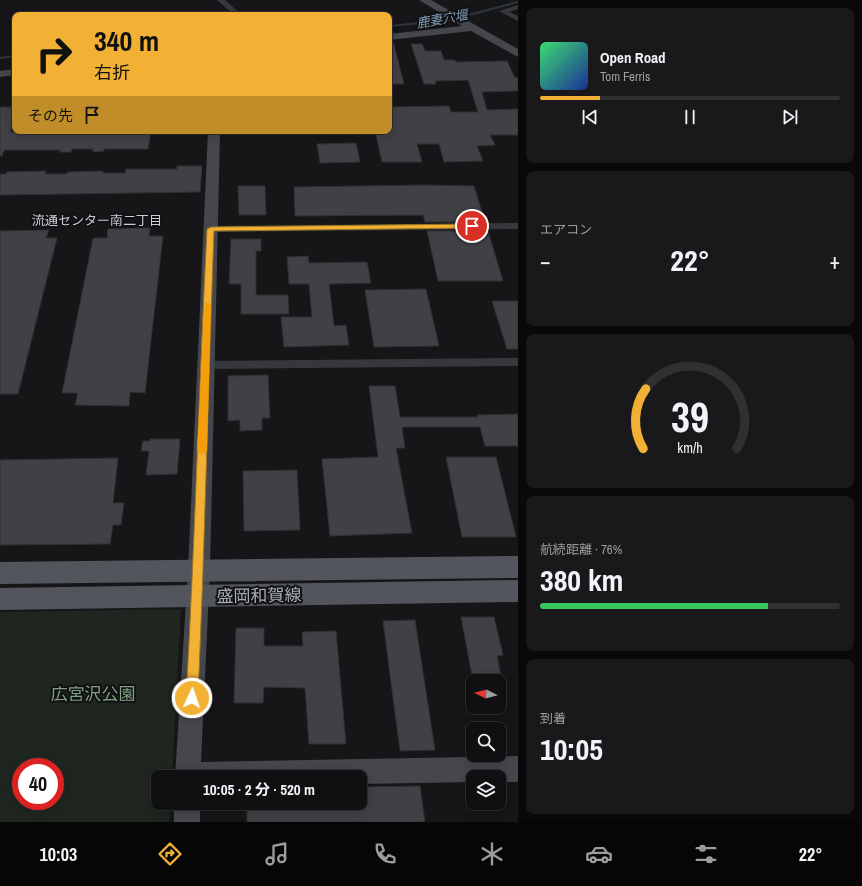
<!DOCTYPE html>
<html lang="ja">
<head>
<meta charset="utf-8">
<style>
  body { margin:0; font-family:"Archivo Narrow","Noto Sans JP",sans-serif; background:#19191b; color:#f1f3f6; height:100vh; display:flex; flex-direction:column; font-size:15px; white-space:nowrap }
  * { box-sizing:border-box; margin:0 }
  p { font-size:13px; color:#9c9d9f }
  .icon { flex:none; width:22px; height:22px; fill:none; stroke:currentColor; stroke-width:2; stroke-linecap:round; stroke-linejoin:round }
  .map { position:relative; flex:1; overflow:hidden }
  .drawer { display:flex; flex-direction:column; gap:8px; padding:8px; background:#09090a; width:344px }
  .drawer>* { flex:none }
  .guide { position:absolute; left:12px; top:12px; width:380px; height:122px; border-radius:8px; box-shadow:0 2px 10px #0003,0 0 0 1px #303032; background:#f2b134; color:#111; overflow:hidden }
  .needle { width:26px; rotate:276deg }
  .buttons { position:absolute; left:466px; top:674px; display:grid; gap:8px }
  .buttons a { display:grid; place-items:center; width:40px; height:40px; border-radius:8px; background:#101012; box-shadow:0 2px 10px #0003,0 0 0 1px #303032; font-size:20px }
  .speed { position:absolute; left:12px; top:758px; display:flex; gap:8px; font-size:20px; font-weight:700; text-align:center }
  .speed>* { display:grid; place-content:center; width:52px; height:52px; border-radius:50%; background:#101012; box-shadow:0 2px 10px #0003,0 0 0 1px #303032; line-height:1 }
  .speed .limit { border:6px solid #d22; background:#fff; color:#111 }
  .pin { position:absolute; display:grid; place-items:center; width:34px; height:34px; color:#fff; margin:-17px; border:2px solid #fff; border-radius:50%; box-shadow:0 1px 4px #0007 }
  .me { position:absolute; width:44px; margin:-22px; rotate:3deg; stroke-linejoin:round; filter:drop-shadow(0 0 3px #0008) }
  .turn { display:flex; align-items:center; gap:14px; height:84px; padding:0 16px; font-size:18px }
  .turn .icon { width:52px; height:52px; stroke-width:2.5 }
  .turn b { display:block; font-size:28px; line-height:34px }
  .then { display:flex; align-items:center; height:38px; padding:0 16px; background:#0003; gap:8px; font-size:15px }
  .big { font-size:30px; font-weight:700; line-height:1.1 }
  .drawer .tile { flex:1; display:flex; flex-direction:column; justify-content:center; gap:6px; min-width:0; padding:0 14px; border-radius:8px; background:#19191b }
  .drawer .dial { align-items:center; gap:0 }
  .dial svg { height:104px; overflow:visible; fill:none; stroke:#303032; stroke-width:7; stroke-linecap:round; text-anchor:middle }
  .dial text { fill:#f1f3f6; stroke:none }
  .song { display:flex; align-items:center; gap:12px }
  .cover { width:48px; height:48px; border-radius:6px; background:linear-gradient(135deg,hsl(140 70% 55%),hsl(230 70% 35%)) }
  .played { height:4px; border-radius:2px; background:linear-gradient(90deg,#f2b134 20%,#303032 20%) }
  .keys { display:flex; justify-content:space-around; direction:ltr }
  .heat { display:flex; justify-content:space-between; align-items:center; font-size:22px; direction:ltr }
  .charge { height:6px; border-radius:3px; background:linear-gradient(90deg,#34c759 76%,#303032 0) }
  .trip { position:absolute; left:151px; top:770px; width:216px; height:40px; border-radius:8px; background:#101012; box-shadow:0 2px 10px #0003,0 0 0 1px #303032; font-weight:700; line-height:40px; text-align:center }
  .dock { display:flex; height:64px; justify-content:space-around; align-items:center; background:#060607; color:#9c9d9f }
  .dock .icon { width:28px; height:28px }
  .dock .selected { color:#f2b134 }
  .dock b { font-size:18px; color:#f1f3f6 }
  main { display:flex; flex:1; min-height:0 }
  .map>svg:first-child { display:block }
</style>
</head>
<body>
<main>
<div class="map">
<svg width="518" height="822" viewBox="0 0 518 822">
  <rect width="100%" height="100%" fill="#161618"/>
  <!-- green -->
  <path fill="#1e261f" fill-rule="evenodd" d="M181,609L172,777H158V803H170L169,822H0V612ZM21,767H55V801H21Z"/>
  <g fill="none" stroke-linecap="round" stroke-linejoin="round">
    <!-- stream -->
    <path stroke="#2c353c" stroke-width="2" d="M389,26L450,20L518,2
      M0,58L15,56"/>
  </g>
  <!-- building -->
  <path fill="#404145" stroke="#303034" d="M389,41H393L404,84H389Z
    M411,44H422L425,51H441L444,60H455L456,62L507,61L515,78L518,77V91L482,92L487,110L518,109V135H490L495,145L477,146L483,161L444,162L439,144H417L422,162H382L375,131H389V107L449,106L451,112H478L468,80L435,81L436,84H424Z
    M0,107H15V117L10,132L151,131L148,149H104V151L93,152V149H72L71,152H59L60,150H4L2,156H0Z
    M356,143L360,162L320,163L317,144Z
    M177,166H202L200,192L0,195V174H6L7,172L45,171L46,174H67L68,172L103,171V173H125L126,169H177Z
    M425,185L474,186L485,222H425L423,215L295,216L294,187Z
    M238,186H265L266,215H239Z
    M150,228L149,236H163L145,393L130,392L129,406L75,405L78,393H62L93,238H107L108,229Z
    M49,230L46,238H57L18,394H0V231Z
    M427,231H488L503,281H438Z
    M231,239H261V251H256V295H288L289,314H241V284H229Z
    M308,256L309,263L367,262L371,283L329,284L334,326L346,325L349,345L284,347L281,317H312L309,284H289L287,257Z
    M426,289L439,346L374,347L365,290Z
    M492,301H518V349H507Z
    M268,375L270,418H262V430L240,431V420L228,421V376Z
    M369,386H395L400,417H478L477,415L518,414V446H485L480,427H402L405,448H396L412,533L330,536L322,459L378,457Z
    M150,439H180L177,474L146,475L149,451H141L143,441H150Z
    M446,457H496L516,537H462Z
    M118,458L113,503H124L121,525H113L110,544L0,545V460Z
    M297,470L300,530L244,531L243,471Z
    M461,617H494L503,655L497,656L502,681H473Z
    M415,620L435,750L400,751L383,621Z
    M236,628H264V646H303L302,632L336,631L346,744H309L305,688L264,687L263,703H234Z
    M420,786L425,822H247V803H360V787Z"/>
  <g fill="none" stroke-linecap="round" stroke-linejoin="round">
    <!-- street -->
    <path fill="#37383d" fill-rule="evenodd" d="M217,0H225L242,15H234Z
      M518,5V9L509,12L518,16V21L499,11Z
      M518,223V229L211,232L206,229L211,226Z
      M518,358V366L205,369L201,368L199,365L201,362L205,361Z"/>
    <!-- secondary -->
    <path fill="#45474d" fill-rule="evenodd" d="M419,0H431L518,49V57L471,31L389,40V34L462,26Z
      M15,69V75L0,77V71Z
      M208,131H220L210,570L201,762L518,756V782H499V777H473V782L360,784V777H175L188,570Z
      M174,803H200V822H174Z"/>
    <!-- primary -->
    <path fill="#53555c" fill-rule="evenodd" d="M518,556V578L0,584V562Z
      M518,580V602L0,610V588Z"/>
  </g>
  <!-- route -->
  <path fill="#f2b134" stroke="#9d7322" d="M472,224L476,226L474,228L214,231C208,387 205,542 198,698L196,702L192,703L188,702L186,698C195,541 199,385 207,229L211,227Z"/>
  <!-- slow -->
  <path fill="#f59e0b" d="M205,303H210L211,305L207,451L202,455L197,451Z"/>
  <g text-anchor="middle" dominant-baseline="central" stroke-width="4" stroke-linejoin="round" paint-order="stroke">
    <!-- far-water labels -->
    <g font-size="13" font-style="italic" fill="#7f9bb3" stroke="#111113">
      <text transform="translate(442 19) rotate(-10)">鹿妻穴堰</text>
    </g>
    <!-- far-neighbourhood labels -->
    <g font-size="13" fill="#c9ccd4" stroke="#111113">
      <text x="97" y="220">流通センター南二丁目</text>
    </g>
    <!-- near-street labels -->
    <g font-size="17" fill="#a8adb8" stroke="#111113">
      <text transform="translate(259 595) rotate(-1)">盛岡和賀線</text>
    </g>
    <!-- near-park labels -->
    <g font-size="17" fill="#7fa381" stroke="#111113">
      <text x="93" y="693">広宮沢公園</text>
    </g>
  </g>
</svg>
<div class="buttons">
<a><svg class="needle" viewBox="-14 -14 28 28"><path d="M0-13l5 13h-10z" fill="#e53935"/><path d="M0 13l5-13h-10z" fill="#9c9d9f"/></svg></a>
<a><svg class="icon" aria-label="search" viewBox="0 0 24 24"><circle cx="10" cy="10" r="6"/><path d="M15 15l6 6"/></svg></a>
<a><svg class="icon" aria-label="layers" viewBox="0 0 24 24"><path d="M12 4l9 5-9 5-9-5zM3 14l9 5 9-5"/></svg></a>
</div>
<div class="speed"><div class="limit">40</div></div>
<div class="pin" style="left:472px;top:226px;background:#d93025"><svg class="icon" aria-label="arrive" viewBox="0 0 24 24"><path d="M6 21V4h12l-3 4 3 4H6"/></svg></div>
<svg class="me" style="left:192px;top:698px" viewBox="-20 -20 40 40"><circle r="17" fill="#f2b134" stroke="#fff" stroke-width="3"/><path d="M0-11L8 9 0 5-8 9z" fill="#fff"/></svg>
<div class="trip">10:05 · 2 分 · 520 m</div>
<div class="guide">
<div class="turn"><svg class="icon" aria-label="right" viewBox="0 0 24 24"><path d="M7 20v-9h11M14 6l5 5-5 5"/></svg><div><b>340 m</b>右折</div></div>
<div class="then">その先<svg class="icon" aria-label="arrive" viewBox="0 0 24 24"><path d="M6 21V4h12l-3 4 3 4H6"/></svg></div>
</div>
</div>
<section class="drawer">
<div class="tile">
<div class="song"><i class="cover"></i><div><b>Open Road</b><p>Tom Ferris</p></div></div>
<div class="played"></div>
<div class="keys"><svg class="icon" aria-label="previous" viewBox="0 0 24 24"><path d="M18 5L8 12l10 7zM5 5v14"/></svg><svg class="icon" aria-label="pause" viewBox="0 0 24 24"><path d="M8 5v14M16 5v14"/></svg><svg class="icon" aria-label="next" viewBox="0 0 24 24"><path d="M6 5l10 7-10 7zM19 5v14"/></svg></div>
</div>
<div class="tile"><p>エアコン</p>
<div class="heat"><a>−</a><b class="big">22°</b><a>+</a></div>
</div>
<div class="tile dial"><svg viewBox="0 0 100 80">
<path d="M14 69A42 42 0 1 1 86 69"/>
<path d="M14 69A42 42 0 0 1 16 23" stroke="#f2b134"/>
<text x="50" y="56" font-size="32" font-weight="700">39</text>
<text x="50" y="72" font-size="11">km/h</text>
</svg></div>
<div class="tile"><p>航続距離 · 76%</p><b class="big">380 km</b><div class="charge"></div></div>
<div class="tile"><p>到着</p><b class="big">10:05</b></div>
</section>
</main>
<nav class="dock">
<b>10:03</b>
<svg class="icon selected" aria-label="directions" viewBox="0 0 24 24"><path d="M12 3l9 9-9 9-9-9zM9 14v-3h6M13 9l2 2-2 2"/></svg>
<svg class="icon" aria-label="music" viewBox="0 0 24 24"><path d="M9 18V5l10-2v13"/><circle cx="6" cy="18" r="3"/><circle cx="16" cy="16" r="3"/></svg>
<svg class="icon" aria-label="phone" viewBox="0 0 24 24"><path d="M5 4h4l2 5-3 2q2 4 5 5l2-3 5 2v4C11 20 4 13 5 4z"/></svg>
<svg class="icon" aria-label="climate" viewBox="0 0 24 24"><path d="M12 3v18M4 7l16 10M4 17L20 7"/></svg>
<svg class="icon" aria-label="car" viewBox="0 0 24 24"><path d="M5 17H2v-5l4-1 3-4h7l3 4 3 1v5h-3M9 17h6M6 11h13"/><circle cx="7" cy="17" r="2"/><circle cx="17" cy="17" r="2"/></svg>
<svg class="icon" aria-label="filters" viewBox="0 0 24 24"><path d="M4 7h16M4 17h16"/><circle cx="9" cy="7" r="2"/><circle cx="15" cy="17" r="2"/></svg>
<b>22°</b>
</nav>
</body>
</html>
